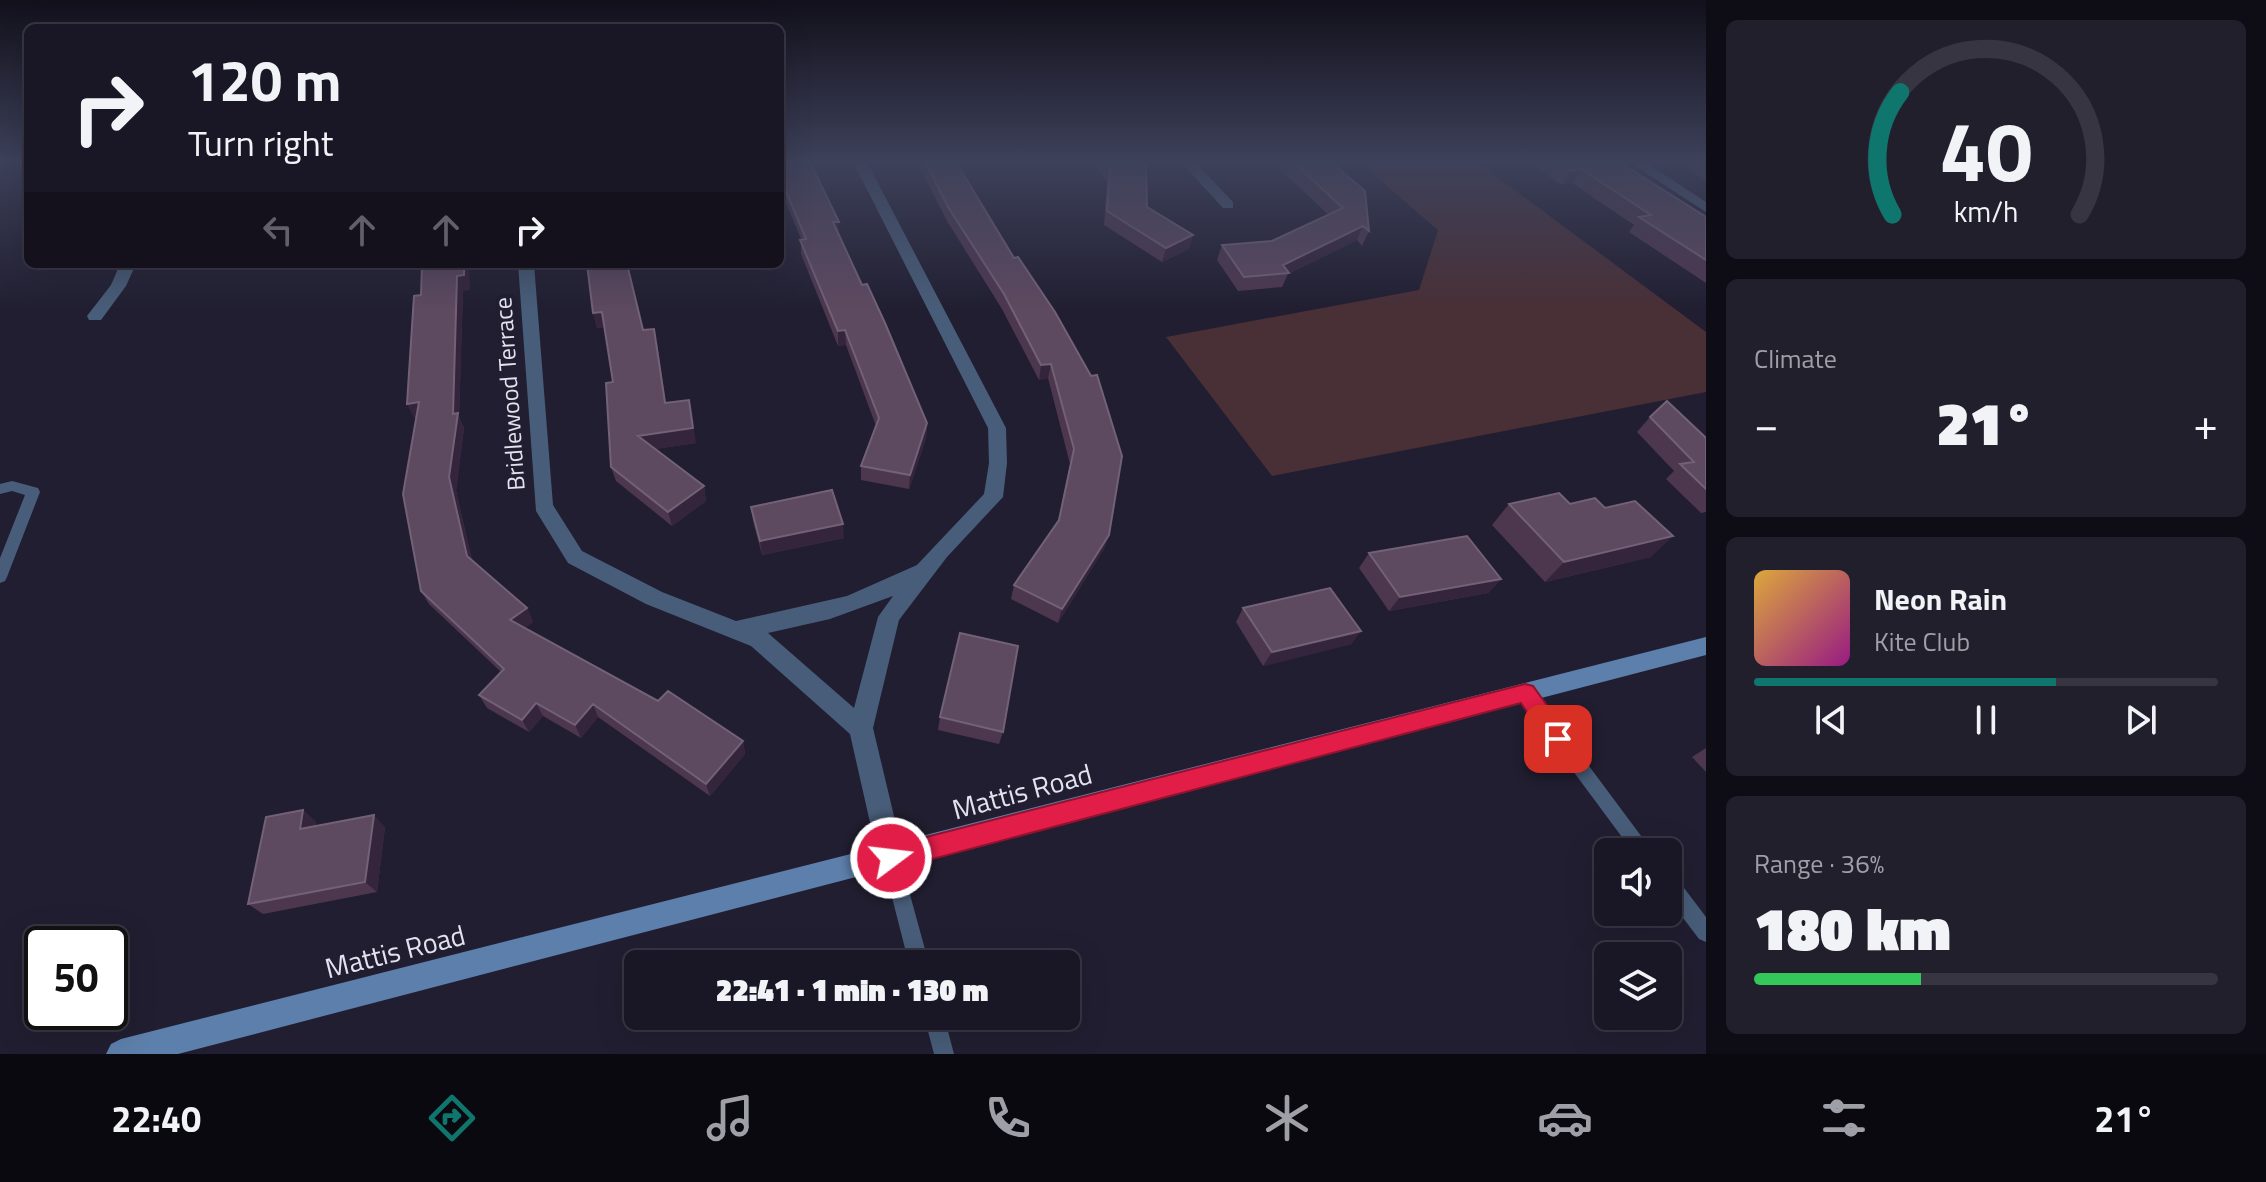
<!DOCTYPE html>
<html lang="en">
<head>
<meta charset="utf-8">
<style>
  body { margin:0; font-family:"Titillium Web",sans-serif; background:#221f2d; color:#f1f3f6; height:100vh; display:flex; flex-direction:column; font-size:30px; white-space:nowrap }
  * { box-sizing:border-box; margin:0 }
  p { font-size:26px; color:#9f9fa7 }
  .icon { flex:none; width:44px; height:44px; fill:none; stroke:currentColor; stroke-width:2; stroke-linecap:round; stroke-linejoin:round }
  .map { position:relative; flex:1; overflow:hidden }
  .sheet { display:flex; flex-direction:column; gap:20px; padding:20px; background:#0e0c14; width:560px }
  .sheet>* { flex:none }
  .guide { position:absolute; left:24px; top:24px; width:760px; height:244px; border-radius:12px; box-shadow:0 8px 32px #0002,0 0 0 2px #373542; background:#191625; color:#f1f3f6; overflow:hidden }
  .controls { position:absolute; left:1594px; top:838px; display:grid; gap:16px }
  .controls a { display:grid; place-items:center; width:88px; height:88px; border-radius:12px; background:#191625; box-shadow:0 8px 32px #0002,0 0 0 2px #373542; font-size:40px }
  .speed { position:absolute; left:24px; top:926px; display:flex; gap:16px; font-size:40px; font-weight:700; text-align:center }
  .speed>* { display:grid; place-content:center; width:104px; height:104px; border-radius:50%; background:#191625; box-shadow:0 8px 32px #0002,0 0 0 2px #373542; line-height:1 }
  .speed .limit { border:4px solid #111; border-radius:12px; background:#fff; color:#111 }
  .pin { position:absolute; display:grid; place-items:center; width:68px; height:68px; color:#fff; margin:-34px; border-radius:16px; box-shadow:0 4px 12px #0006 }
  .me { position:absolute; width:88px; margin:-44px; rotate:75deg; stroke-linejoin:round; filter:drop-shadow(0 0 6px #0008) }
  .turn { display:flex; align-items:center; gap:28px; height:168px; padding:0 32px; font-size:36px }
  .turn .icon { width:104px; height:104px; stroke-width:2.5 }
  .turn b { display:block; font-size:56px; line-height:68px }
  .lanes { display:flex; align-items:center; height:76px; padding:0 32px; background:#0003; justify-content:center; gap:40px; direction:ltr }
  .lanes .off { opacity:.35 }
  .big { font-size:60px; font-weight:800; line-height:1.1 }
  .sheet .card { flex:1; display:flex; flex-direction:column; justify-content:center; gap:12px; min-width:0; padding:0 28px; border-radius:12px; background:#221f2d }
  .sheet .dial { align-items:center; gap:0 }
  .dial svg { height:208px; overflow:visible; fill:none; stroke:#373542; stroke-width:7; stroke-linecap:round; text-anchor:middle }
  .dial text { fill:#f1f3f6; stroke:none }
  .song { display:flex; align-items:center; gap:24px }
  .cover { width:96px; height:96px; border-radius:12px; background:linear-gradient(135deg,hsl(40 70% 55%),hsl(310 70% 35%)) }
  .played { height:8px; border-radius:4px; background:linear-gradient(90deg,#0f766e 65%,#373542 65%) }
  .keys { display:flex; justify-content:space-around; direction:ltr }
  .heat { display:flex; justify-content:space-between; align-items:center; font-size:44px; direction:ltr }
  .charge { height:12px; border-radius:6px; background:linear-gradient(90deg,#34c759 36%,#373542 0) }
  .trip { position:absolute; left:624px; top:950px; width:456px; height:80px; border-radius:12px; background:#191625; box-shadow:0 8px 32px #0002,0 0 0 2px #373542; font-weight:800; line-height:80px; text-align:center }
  .dock { display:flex; height:128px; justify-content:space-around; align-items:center; background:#0a090f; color:#9f9fa7 }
  .dock .icon { width:56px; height:56px }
  .dock .selected { color:#0f766e }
  .dock b { font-size:36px; color:#f1f3f6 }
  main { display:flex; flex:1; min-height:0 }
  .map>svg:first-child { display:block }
</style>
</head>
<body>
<main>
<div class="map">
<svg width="1706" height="1054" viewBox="0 0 1706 1054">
  <rect width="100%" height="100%" fill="#211e31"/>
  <!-- green -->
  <path fill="#492f36" d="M1359,162H1477L1706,332V392L1272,476L1166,337L1419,290L1438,230Z"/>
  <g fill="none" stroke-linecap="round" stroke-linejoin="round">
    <!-- lane -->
    <path fill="#485d79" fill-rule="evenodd" d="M12,481L38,488L40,492L7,577L5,581L0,583V558L25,495L12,491L0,494V484Z
      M1525,686L1531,688L1653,852H1633L1519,698L1517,693L1519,688Z
      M891,849L897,852L900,858L929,964H909L882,858L885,852Z
      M1668,874L1675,876L1706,917V942L1699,939L1668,898Z
      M924,1016H944L954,1054H934Z"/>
    <!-- street -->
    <path fill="#485d79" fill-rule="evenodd" d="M853,162H867L1006,428L1007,463L1003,497L947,557L899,620L873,728L904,858L900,867L891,871L882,867L878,858L850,734L751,646L646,604L568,563L536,511L518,264H534L553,505L582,551L662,592L736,621L847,596L917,565L984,494L989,463L988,428ZM893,596L878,617L854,708L768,633L830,619Z
      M1181,162H1195L1233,202V208H1223Z
      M1629,162H1645L1706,202V212Z
      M120,264H136L126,286L101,320H89L87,316L111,285Z"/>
    <!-- secondary -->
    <path fill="#5d7fab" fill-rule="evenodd" d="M1706,637V655L178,1054H106L111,1044L121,1039Z"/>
  </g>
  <!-- wall -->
  <path fill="#4d374f" d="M780,162L839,222V236L927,423L926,438L909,489L861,480V466L876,426L846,345L838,346L801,254V239L784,198L780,199Z
    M917,162H956L1014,258L1109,535L1104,549L1058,623L1011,599L1014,585L1058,522L1070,464L1048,378L1039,380L1002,309L947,221Z
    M1091,162H1146L1147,207L1193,235L1189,249L1162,262L1104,225L1107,181Z
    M1281,162H1331L1369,231L1362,246L1357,240L1288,274L1282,287L1238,291L1217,260L1222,245L1272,241L1329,215L1278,168Z
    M1528,162H1619L1706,217V283L1629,232L1634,225L1572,183L1562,185Z
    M1679,162H1706V180L1679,163Z
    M470,290L463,291L459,417L464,428L456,491L472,560L527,608L533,622L525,628L658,701L743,741L745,754L710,796L598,717L581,738L543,716L529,732L487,708L479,695L501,672L429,604L421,591L416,418H414L421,295Z
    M593,313L643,330L657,343L666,403L696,443L655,449L704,486L706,501L672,526L616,481L611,467L613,382L604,327L597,328Z
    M1650,417L1706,438V512L1701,513L1666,479L1674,471L1637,432Z
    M1509,504H1570L1651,557L1545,582L1492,525Z
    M751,507L844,538L762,555L753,521Z
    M1369,553L1501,579L1488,593L1389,611L1359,568Z
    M1243,608L1361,631L1351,644L1263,666L1236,622Z
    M940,717L1003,732L999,744L938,730Z
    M1706,748V772L1692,757Z
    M303,810L316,822L315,826L385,827L377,892L263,914L248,904Z"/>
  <!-- shaded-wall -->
  <path fill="#35253c" d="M1241,162H1276L1240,167Z
    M1581,169L1572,183L1562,185L1571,171Z
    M780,184H783L784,198L780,199Z
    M833,222H839V236Z
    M1363,226L1357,240L1288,274L1289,273L1283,265Z
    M1193,235L1189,249L1162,262L1166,248Z
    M464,264H469L470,290L463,291L459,417L464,428L456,491L474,570L467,556L449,477L453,414L457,276Z
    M602,312L605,327L597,328L593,313Z
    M845,330L846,345L838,346V331Z
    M1051,364L1048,378L1039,380L1041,365Z
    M689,400L696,443L642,451L638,436Z
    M419,402L426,416L414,418L407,404Z
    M927,423L926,438L909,489L910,475Z
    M704,486L706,501L672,526L668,512Z
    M843,524L844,538L762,555L760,541Z
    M1109,535L1104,549L1058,623L1062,609Z
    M1673,536L1651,557L1545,582L1564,562Z
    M1501,579L1488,593L1389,611L1400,597Z
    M527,608L533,622L517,634L510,620Z
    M1361,631L1351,644L1263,666L1272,652Z
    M536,703L543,716L529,732L522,720Z
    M593,704L598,717L581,738L575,725Z
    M743,741L745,754L710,796L706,784Z
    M303,810L316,822L312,840L300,829Z
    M374,815L385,827L377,892L365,882Z"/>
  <!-- building -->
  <path fill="#5d4960" stroke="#726177" stroke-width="2" d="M780,162H810L839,222H833L862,285L867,284L885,323L927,423L910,475L861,466L879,418L845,330L838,331L800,240L806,239L783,184H780Z
    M925,162H956L1014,258L1018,257L1055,312L1091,376L1097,375L1122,456L1109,535L1062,609L1014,585L1059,520L1074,449L1051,364L1041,365L1004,294L948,207Z
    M1105,162H1146L1147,207L1193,235L1166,248L1107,211L1110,168Z
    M1293,162H1331L1365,191L1369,231L1363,226L1283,265L1289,273L1244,277L1222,245L1272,241L1343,208Z
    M1558,162H1619L1706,217V260L1639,217L1651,215L1581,169L1571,171Z
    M422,264H464V275L457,276L453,414L458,413L449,477L467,556L527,608L510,620L658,701L668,691L743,741L706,784L593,704L575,725L536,703L522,720L479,695L504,669L421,591L403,494L419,402L407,404L414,296L421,295Z
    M587,264H627L643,330L654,329L665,403L689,400L693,428L638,436L704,486L668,512L611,467L606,383L613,382L602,312L593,313Z
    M1667,401L1706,438V489L1680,464L1694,462L1650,417Z
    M832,490L843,524L760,541L751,507Z
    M1559,493L1570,504L1595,498L1605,508L1635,501L1673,536L1564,562L1509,504Z
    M1467,536L1501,579L1400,597L1369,553Z
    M1330,588L1361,631L1272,652L1243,608Z
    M960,633L1018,646L1003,732L940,717Z
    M303,810L300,829L374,815L365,882L248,904L266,817Z"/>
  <!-- sky -->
  <linearGradient id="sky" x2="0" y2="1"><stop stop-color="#12101b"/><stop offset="0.52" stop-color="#3d415a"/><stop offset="1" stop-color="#3d415a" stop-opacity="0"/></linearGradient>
  <rect width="1706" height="310" fill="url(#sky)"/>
  <!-- route -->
  <path fill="#e11d48" stroke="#92132f" stroke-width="2" d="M1525,684L1533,686L1566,732L1569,739L1566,746L1558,749L1550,746L1521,703L891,870L882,867L879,858L882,850L891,846Z"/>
  <g text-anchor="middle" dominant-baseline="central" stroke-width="8" stroke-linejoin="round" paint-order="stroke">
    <!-- street labels -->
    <g font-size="24" fill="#e3e2ef" stroke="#211e31">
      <text transform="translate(509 394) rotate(-94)">Bridlewood Terrace</text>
    </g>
    <!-- near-street labels -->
    <g font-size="28" fill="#e3e2ef" stroke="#211e31">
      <text transform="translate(1022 791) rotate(-15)">Mattis Road</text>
      <text transform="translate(395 951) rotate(-14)">Mattis Road</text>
    </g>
  </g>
</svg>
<div class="controls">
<a><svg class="icon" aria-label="sound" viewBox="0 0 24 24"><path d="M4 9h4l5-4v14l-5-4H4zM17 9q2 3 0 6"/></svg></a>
<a><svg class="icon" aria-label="layers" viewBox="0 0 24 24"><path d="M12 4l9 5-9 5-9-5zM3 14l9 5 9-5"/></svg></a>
</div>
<div class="speed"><div class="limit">50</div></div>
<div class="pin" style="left:1558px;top:739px;background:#d93025"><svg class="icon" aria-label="arrive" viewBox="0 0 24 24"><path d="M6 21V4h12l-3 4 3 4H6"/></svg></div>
<svg class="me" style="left:891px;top:858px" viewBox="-20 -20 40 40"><circle r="17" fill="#e11d48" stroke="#fff" stroke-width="3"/><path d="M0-11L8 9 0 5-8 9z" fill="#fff"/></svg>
<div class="trip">22:41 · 1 min · 130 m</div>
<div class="guide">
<div class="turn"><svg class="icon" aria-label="right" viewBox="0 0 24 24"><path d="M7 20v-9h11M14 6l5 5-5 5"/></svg><div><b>120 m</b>Turn right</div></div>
<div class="lanes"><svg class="icon off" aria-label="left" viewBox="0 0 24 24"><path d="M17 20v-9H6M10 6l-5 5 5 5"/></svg><svg class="icon off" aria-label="ahead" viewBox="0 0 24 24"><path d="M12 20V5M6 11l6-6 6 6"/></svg><svg class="icon off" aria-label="ahead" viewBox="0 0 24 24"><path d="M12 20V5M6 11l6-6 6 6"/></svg><svg class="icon" aria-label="right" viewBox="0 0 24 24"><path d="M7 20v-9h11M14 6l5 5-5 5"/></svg></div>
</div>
</div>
<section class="sheet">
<div class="card dial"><svg viewBox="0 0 100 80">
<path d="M14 69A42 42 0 1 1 86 69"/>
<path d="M14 69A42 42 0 0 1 17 22" stroke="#0f766e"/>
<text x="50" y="56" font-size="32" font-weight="700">40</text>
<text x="50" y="72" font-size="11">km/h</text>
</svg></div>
<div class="card"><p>Climate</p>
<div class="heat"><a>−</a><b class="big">21°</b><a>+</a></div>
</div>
<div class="card">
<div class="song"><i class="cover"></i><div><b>Neon Rain</b><p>Kite Club</p></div></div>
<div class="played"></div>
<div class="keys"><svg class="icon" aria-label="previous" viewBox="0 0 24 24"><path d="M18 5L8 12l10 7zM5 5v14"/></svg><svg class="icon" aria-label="pause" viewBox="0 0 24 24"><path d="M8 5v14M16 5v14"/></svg><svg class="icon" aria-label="next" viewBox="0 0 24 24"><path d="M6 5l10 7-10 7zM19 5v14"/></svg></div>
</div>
<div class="card"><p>Range · 36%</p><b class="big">180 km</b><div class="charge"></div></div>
</section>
</main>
<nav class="dock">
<b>22:40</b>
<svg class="icon selected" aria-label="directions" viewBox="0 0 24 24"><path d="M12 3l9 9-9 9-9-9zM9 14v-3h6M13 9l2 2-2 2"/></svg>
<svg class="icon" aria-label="music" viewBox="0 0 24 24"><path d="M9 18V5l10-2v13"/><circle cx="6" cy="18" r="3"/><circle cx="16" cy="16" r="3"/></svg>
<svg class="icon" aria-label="phone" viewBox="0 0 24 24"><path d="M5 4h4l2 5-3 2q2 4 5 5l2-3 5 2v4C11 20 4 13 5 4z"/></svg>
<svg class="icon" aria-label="climate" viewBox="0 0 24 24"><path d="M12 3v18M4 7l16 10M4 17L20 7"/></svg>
<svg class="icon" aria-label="car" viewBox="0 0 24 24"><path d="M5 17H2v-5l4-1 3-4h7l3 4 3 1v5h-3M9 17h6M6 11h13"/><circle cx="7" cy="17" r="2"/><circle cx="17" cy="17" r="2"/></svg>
<svg class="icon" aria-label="filters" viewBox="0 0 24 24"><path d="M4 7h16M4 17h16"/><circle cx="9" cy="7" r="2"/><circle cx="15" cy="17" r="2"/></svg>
<b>21°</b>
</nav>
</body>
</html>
